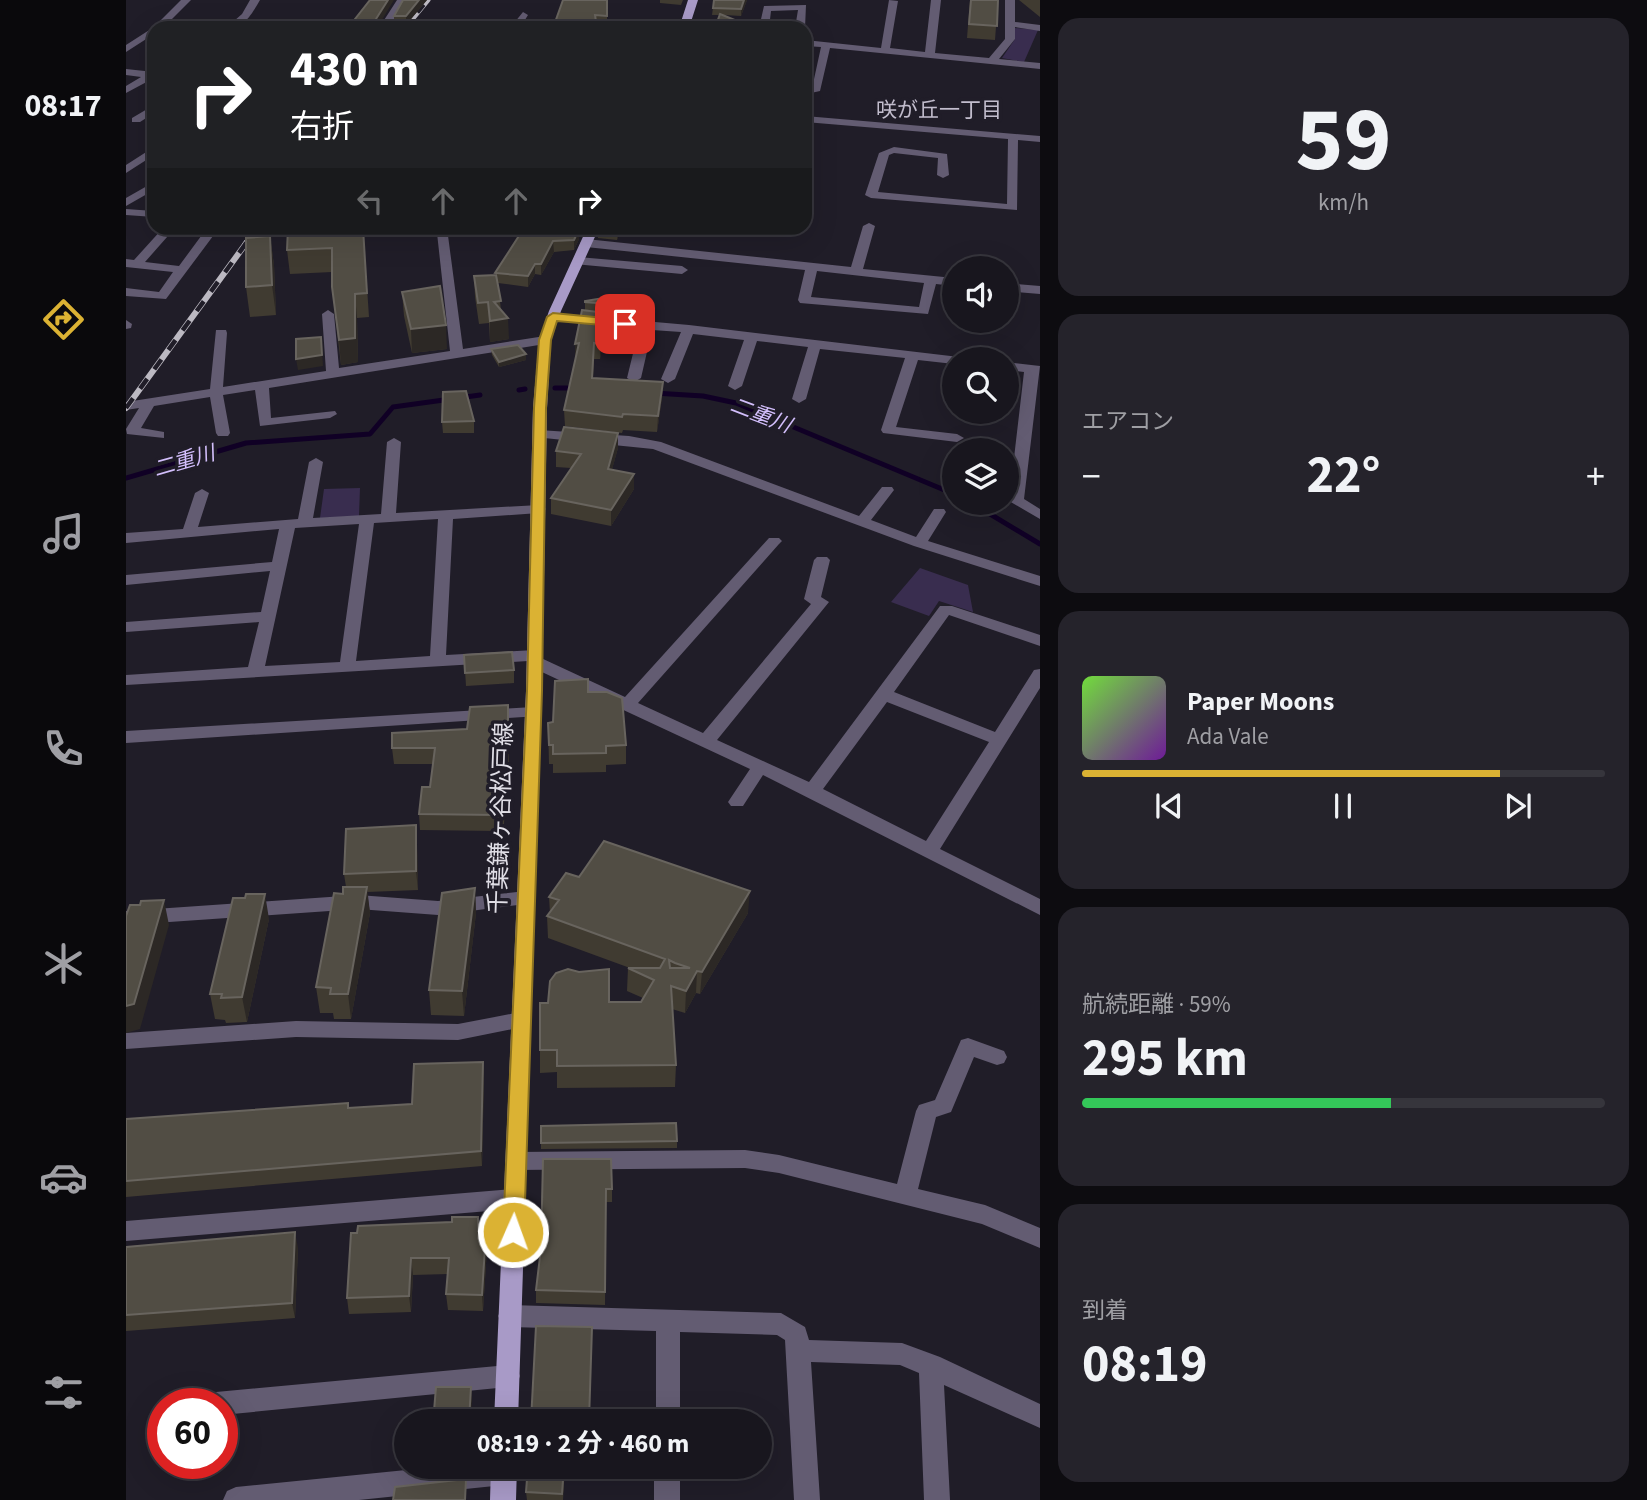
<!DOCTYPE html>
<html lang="ja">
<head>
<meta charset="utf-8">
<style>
  body { margin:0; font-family:"Source Sans 3","Noto Sans JP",sans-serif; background:#25232b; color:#f1f3f6; height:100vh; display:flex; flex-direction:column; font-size:26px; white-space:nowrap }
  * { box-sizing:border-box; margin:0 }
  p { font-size:23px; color:#9f9fa4 }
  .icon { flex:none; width:38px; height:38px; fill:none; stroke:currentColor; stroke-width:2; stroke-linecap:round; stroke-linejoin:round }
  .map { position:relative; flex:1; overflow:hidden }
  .side { display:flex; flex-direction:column; gap:18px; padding:18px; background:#0d0c10; width:607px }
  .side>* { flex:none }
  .guide { position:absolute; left:21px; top:21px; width:665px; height:214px; border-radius:21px; box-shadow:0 7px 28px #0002,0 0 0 2px #36353c; background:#202124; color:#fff; overflow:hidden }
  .controls { position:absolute; left:816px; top:256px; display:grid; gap:14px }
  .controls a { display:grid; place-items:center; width:77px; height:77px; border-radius:50%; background:#18161e; box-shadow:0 7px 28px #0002,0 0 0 2px #36353c; font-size:35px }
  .speed { position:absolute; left:21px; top:1388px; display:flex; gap:14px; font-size:35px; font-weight:700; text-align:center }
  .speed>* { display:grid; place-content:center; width:91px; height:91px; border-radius:50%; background:#18161e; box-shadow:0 7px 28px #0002,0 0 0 2px #36353c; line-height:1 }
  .speed .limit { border:10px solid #d22; background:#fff; color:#111 }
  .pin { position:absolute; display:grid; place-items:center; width:60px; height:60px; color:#fff; margin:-30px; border-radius:14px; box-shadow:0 4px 10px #0006 }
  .me { position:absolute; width:77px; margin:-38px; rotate:2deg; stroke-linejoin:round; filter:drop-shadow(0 0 5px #0008) }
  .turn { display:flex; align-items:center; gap:24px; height:147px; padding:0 28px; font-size:32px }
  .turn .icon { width:91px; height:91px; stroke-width:2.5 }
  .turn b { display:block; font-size:49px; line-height:60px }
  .lanes { display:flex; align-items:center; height:66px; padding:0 28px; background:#0003; justify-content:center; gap:35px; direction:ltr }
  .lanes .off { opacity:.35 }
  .big { font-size:52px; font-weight:700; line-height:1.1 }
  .side .card { flex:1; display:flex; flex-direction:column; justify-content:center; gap:10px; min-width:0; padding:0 24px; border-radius:21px; background:#25232b }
  .side .dial { align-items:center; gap:0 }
  .dial b { font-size:91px; line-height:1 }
  .song { display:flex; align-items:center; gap:21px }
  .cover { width:84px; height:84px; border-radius:10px; background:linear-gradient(135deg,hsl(100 70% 55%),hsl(280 70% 35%)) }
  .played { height:7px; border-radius:4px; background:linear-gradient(90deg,#dbb233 80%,#36353c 80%) }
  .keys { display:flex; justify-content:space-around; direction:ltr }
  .heat { display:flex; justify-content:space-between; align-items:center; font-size:38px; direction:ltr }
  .charge { height:10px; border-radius:5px; background:linear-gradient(90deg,#34c759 59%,#36353c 0) }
  .trip { position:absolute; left:268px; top:1409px; width:378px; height:70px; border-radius:35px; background:#18161e; box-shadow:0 7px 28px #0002,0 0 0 2px #36353c; font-weight:700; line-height:70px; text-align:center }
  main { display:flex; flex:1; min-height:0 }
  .tabs { display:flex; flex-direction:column; width:126px; justify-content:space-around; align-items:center; background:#0a090c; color:#9f9fa4 }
  .tabs .icon { width:49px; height:49px }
  .tabs .current { color:#dbb233 }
  .tabs b { font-size:32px; color:#f1f3f6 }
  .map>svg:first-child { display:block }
</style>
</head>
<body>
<main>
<nav class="tabs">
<b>08:17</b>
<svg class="icon current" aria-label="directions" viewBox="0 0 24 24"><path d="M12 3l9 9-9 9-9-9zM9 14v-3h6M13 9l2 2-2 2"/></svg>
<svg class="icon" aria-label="music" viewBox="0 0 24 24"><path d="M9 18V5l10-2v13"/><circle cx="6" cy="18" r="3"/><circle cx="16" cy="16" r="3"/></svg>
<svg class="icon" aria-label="phone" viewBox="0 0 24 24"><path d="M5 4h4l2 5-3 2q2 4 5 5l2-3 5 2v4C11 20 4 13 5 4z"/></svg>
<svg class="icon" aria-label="climate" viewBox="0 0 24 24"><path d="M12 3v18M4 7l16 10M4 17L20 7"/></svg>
<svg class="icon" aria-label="car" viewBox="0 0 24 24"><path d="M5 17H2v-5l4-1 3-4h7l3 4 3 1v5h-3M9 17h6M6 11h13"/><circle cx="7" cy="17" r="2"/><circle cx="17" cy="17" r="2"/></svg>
<svg class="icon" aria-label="filters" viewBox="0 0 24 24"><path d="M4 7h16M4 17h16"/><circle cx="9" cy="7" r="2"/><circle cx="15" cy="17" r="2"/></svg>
</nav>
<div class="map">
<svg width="914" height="1500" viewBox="0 0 914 1500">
  <rect width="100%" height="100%" fill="#201d28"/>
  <!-- green -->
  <path fill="#392d4f" d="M889,28L912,30L898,62L876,58L889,39Z
    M234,488L233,516L194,518L198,489Z
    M794,568L842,585L847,612L813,601L803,616L765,602Z"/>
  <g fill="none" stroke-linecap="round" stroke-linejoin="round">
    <!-- stream -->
    <path stroke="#100025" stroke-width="5" d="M429,388H453
      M393,390L399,389
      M528,393L577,396L610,403L828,494
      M0,478L120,443L244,434L267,407L354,395
      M844,502L914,544"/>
    <!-- minor -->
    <path fill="#635c72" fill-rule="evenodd" d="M55,0H65L37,28H28V34L0,52V45L28,27Z
      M124,0H134C125,15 119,28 100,28L116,14Z
      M271,0H281L263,28H253Z
      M763,0L772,1L764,48L799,52L805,0H815L809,53L863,58L879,39V0H889V22L914,25V31L889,27V39L873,59L914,63V69L704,48L694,91L685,93L695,47L679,46V40L755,48Z
      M680,5L679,28H669L672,10L645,11L643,28H633L638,6Z
      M397,12L402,15L394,28H384Z
      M0,69L28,72V78L0,93V86L15,77L0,75Z
      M28,105V113L14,122H6V118Z
      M679,116L914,136V142L892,140L891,210L745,198L739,195L753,153L768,147L821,154L823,175L817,178L811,175L812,158L768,153L763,155L752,192L881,204L882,139L679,122Z
      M28,147V155L0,173V165Z
      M28,182V190L0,206V198Z
      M0,209L28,211V217L0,215Z
      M743,223L749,226L737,269L828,278V286L810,284L802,314L674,303L672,300L679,270L460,247L454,243L460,239L725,267L737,226ZM691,271L798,283L793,307L685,297Z
      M37,228H49L19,262L53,266L81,228H93L40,299L0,296V288L33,292L47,272L0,267V259L8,260Z
      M240,228H321L337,349L419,336L425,340L419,344L143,388L145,418L209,411L211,414L204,418L134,426L129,390L97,395L104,433L102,436H92L90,433L84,397L28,406L15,428L38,432V438L1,434L0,429L13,408L0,410V402L84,389L90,330H100L101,333L97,387L200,371L196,314L202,310L208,314L213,368L324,351L311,233L245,232Z
      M452,257L556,266L562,270L556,274L448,264L446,261Z
      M880,283L914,286V294L880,291Z
      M427,313L563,325L833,357L828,359V364L792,360L770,427L831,434L838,438L831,442L757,433L755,430L779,358L694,349L680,399L673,403L666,399L682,347L631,341L616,386L609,390L602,386L618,340L567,334L549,379L542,383L535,379L555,332L526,330L515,378L508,382L501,378L513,329L423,320V314Z
      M0,320L6,324L5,328L0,329Z
      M880,362L914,366L898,499L914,509V519L883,501L898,372L880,370Z
      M413,430L503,436L535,442L733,516L756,487H766L768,490L745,520L790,537L808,509H818L820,512L802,541L914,576V586L788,546L527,449L408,437V431Z
      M268,438L275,442L270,513L413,505L420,509L413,513L327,519L320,655L409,650L415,651L417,655L415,658L499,697L643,538H653L656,541L653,544L512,703L577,733L685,604L678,599L688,560L691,557H701L704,560L695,597L703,602L591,740L683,782L814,606H826L914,635V646L823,615L768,692L869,732L908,670L914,669V688L814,849L914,899V915L637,775L617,806H605L602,802L624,769L403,666L402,661L0,685V675L122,667L133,622L0,632V622L135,612L144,571L0,585V575L146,562L153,529L0,543V533L57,529L69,493L76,489L83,493L72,527L172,519L183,462L190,458L197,462L187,518L255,514L261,442ZM312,519L304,656L230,661L248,523ZM233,524L214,662L139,666L169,528ZM761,702L863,742L800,841L697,789Z
      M407,707L413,708L416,712L413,716L0,743V731Z
      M400,891L407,893L410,898L407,903L312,915L232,909L0,925V911L232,895L312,901Z
      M395,1012L402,1014L405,1020L402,1026L332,1040L170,1037L0,1049V1033L170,1021L332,1024Z
      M842,1038L878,1051L881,1057L878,1063L871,1065L848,1057L825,1112L810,1117L792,1189L859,1205L914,1228V1248L856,1224L653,1173L619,1168L390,1170L382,1167L379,1161L382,1155L390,1152L619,1150L653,1155L771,1184L790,1111L793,1105L809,1100L835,1040Z
      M388,1189L396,1192L399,1199L396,1206L388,1209L0,1241V1221Z
      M384,1305L655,1313L679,1327L683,1340L776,1343L814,1357L914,1404V1428L818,1385L824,1500H798L793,1373L774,1365L685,1362L694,1500H668L659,1340L651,1335L554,1332V1421H530V1331L384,1327L376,1324L372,1316L376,1308Z
      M382,1365L391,1368L394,1376L391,1384L382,1387L96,1415V1404H78L81,1396L90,1392Z
      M320,1466H388L391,1473L387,1482L378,1485L233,1500H97L101,1491L110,1487Z
      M528,1466H554V1500H528Z"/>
    <!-- major -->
    <path fill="#a89ac7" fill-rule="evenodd" d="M562,0H572L563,28H553Z
      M461,228H473L435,311L425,340L421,408L416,691L392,1421H368L400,691L407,408L413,340L423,311Z
      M365,1466H391L390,1500H364Z"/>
    <defs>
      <path id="rail-far1" d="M267,28L288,0
        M279,28L302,0
        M119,244L131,228"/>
      <path id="rail" d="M0,408L121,242"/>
    </defs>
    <!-- rail-far1 casing -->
    <use href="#rail-far1" stroke="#bcb9c2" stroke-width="5"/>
    <!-- rail casing -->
    <use href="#rail" stroke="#bcb9c2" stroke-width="6"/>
    <!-- rail-far1 -->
    <use href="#rail-far1" stroke="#201d28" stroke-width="3.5" stroke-dasharray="10" stroke-linecap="butt"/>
    <!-- rail -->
    <use href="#rail" stroke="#201d28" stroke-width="4.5" stroke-dasharray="12" stroke-linecap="butt"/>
  </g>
  <!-- wall -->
  <path fill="#403b31" d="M277,0H301L280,25H268V16Z
    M481,0V28H427Z
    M534,0H557L555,5L534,3Z
    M588,0H621L615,16L598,15L609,20V28H589L594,15H586Z
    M844,0H872L869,40L841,38Z
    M893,0H914V17Z
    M237,228L243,317L231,318L232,362L215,365L206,287V272L164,274L161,250Z
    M398,228H452L453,239L448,250L428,252L415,275L409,274L402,287L372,283L375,310L383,339L364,342L363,323L353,324L349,297L348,276L370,275L369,273Z
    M472,228H496L495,229L491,240L472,238Z
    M144,236L148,265L150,315L124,317L120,287Z
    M276,292L321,349L286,353L278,316Z
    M484,297V308L483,315H480V328L474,359H468L467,378L537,382L536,398L531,432L497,430L496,433L439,426L438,410L449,360V344L459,311V301Z
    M365,349L400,360L373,367L366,355Z
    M348,421V433H317L316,422Z
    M492,433V448L486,469L508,489L485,526L425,514V498L445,468L430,467V451Z
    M338,655L388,670V683L340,686Z
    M462,692L500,745V764L480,765V772L427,773V764H423L422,723L427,722Z
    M382,705L383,764H376L374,789H379V805L378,824H372L371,831L294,830L293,814L304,787L307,764H268L266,748L341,729Z
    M291,844L292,890L241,892L244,913L225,1019H208L207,1013H194L190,987L217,894L220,887L218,874Z
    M453,877L622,913L574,994L570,993L559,1013L546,1009L550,1065L549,1087L431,1088V1072L414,1073V1050L483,1002H515L517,998L501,991L502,968H504L422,938L421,916L424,913L423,897Z
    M349,888L350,913L338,1016L305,1015L303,990Z
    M143,919L121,1022L100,1023L99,1020L89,1019L84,994Z
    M357,1062L358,1078L356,1166L0,1197V1119L222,1103L223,1108L286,1104Z
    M415,1126L551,1141V1148L415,1149Z
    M417,1159L486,1189V1202H480L479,1305L410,1303V1290L415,1248Z
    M352,1217L353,1231L361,1248L357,1311L322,1310L320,1294L322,1274L287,1275L285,1312L223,1314L221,1298L231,1233L326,1222Z
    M0,1247L172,1248L169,1318L0,1331Z
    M439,1466L437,1500H401L400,1492Z"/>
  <!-- shaded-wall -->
  <path fill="#2c2825" d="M262,0H268L251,28H243Z
    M293,0H301L280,25V16Z
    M618,0H621L615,16V9Z
    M492,228H496L495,229L491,240Z
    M453,229V239L448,250V240Z
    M144,236L148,265L150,315L146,285Z
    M427,241L428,252L415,275V264Z
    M409,264V274L402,287V276Z
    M229,294L231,318L232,362L215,365L213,340Z
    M480,313V328L474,359V344Z
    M382,318L383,339L364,342V321Z
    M320,325L321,349L286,353L285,329Z
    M453,343L449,360V344Z
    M196,348L197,366L172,370L170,359Z
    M400,354V360L373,367V362Z
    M537,382L536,398L531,432L532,416Z
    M492,433V448L482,484V469Z
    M508,474V489L485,526V510Z
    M375,748L376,764L372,805L371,789Z
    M379,789V805L378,824V808Z
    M290,825L291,844L292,890L290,871Z
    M241,887L244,913L225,1019L222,994Z
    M349,888L350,913L338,1016L336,991Z
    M624,891L622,913L574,994L576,972Z
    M139,894L143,919L121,1022L116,997Z
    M38,900L43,925L14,1029L0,1033V1006Z
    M571,971L570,993L559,1013L560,991Z
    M357,1062L358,1078L356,1166L355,1151Z
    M360,1231L361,1248L357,1311L356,1295Z
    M169,1232L172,1248L169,1318L166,1303Z
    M285,1258L287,1275L285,1312L283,1296Z
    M345,1387L346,1400L345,1421H343Z"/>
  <!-- building -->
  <path fill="#514d44" stroke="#68645e" stroke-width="2" fill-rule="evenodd" d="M244,0H262L250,19L243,28H222Z
    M277,0H293L280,16H268Z
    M437,0H481V16L469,15L471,28H427Z
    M588,0H618L615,9L587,8Z
    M845,0H872L871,26L843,24Z
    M594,14L609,20L606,28H589Z
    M162,228H237L241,293L229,294V338L213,340L206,287V248L161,250Z
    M398,228H448L447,230L453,229L448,240L427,241L415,264H409L402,276L369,273Z
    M144,236L146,285L120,287V238Z
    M370,275L375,301L368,302L382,318L364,321L362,302L352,303L348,276Z
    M314,286L320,325L285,329L276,292Z
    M484,297L483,304L459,302V301Z
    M456,310L480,313L474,344L468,343L466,378L537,382L532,416L497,414L496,417L438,410L453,343L449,344Z
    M195,337L196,355L170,359V339Z
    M392,345L400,354L373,362L365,349Z
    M340,391L348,421L316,422L317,392Z
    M438,427L492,433L482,469L508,474L485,510L425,498L455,454L430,451Z
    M386,652L388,670L339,673L338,655Z
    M462,679V692H481L496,698L500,745L480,746V753L427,754V745H423L422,723L427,722L429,681Z
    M382,705V748H375L371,789H379L378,808H371L370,815L293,814L296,787H304L309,748H266V733L341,729L344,707Z
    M290,825V871L218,874L220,829Z
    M478,841L624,891L576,972L571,971L560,991L545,986L550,1065L431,1066V1050H414V1003H422L424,981L430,973L442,969L453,972L483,969V1002H515L528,980L502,968H534L539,959L421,916L433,900L423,897L440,873L453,877ZM543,960L549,963L564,968H544Z
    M217,887H241L222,994H204L205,988L190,987L208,893L217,894Z
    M349,888L336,991L303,990L316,893Z
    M120,894H139L116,997L95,998L96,994H84L107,898H119Z
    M38,900L8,1004L0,1006V916L4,905H14L15,901Z
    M357,1062L355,1151L0,1181V1119L222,1103V1108L286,1104L288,1064Z
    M550,1123L551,1141L415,1143V1126Z
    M417,1159H485L486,1189H480L479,1292L410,1290L415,1248Z
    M326,1217H352V1231H360L356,1295L320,1294L323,1258H285L283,1296L221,1298L225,1233H231L232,1226L326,1222Z
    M169,1232L166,1303L0,1315V1247Z
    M410,1326L466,1327L463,1421H405Z
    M310,1387H345L343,1421H302L303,1411H308Z
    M402,1466H438L436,1494L400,1492Z
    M340,1479L339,1500H267L269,1487Z"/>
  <!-- route -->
  <path fill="#dbb233" stroke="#8e7421" stroke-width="2" d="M427,313L499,320L505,324L499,327L431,321L425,340L420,408L416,691L398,1232L394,1238L387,1241L380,1238L377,1232L401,691L408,408L413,340L421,317Z"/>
  <g text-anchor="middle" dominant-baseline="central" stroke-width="7" stroke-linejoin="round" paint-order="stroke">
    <!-- far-neighbourhood labels -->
    <g font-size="21" fill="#c2bdcd" stroke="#201d28">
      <text x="813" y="110">咲が丘一丁目</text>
    </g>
    <!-- far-water labels -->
    <g font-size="21" font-style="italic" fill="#d2befb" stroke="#201d28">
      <text transform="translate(635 415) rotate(21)">二重川</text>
      <text transform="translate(58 461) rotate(-16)">二重川</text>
    </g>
    <!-- street labels -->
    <g font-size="24" fill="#e0dee6" stroke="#201d28">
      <text transform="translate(375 818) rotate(-88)">千葉鎌ヶ谷松戸線</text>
    </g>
  </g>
</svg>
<div class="controls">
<a><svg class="icon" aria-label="sound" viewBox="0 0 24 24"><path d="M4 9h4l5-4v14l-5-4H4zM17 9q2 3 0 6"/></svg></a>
<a><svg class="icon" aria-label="search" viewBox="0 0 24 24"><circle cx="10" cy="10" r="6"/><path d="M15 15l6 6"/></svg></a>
<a><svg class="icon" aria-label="layers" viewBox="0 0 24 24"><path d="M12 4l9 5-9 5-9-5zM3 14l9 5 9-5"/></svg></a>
</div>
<div class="speed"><div class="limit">60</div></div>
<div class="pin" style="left:499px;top:324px;background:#d93025"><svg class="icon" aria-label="arrive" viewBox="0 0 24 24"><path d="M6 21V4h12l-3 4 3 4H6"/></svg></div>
<svg class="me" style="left:387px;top:1232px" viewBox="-20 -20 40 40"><circle r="17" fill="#dbb233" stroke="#fff" stroke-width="3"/><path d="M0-11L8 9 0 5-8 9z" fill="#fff"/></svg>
<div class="trip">08:19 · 2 分 · 460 m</div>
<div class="guide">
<div class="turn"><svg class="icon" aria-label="right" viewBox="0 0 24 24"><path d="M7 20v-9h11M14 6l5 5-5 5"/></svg><div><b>430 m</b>右折</div></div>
<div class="lanes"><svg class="icon off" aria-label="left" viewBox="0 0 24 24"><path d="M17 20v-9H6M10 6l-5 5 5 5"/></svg><svg class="icon off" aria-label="ahead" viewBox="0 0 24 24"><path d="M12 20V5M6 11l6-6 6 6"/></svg><svg class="icon off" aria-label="ahead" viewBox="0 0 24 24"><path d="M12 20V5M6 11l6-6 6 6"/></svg><svg class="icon" aria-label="right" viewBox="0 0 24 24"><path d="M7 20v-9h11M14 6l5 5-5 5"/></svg></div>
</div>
</div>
<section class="side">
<div class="card dial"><b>59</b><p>km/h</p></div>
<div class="card"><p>エアコン</p>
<div class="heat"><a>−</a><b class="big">22°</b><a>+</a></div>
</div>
<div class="card">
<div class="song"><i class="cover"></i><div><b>Paper Moons</b><p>Ada Vale</p></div></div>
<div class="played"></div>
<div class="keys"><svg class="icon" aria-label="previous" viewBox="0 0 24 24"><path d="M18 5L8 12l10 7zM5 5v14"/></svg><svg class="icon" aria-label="pause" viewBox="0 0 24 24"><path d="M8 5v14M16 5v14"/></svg><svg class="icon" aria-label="next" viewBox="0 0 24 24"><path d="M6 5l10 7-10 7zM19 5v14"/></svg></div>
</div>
<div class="card"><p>航続距離 · 59%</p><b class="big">295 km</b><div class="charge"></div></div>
<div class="card"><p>到着</p><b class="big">08:19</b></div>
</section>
</main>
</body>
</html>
